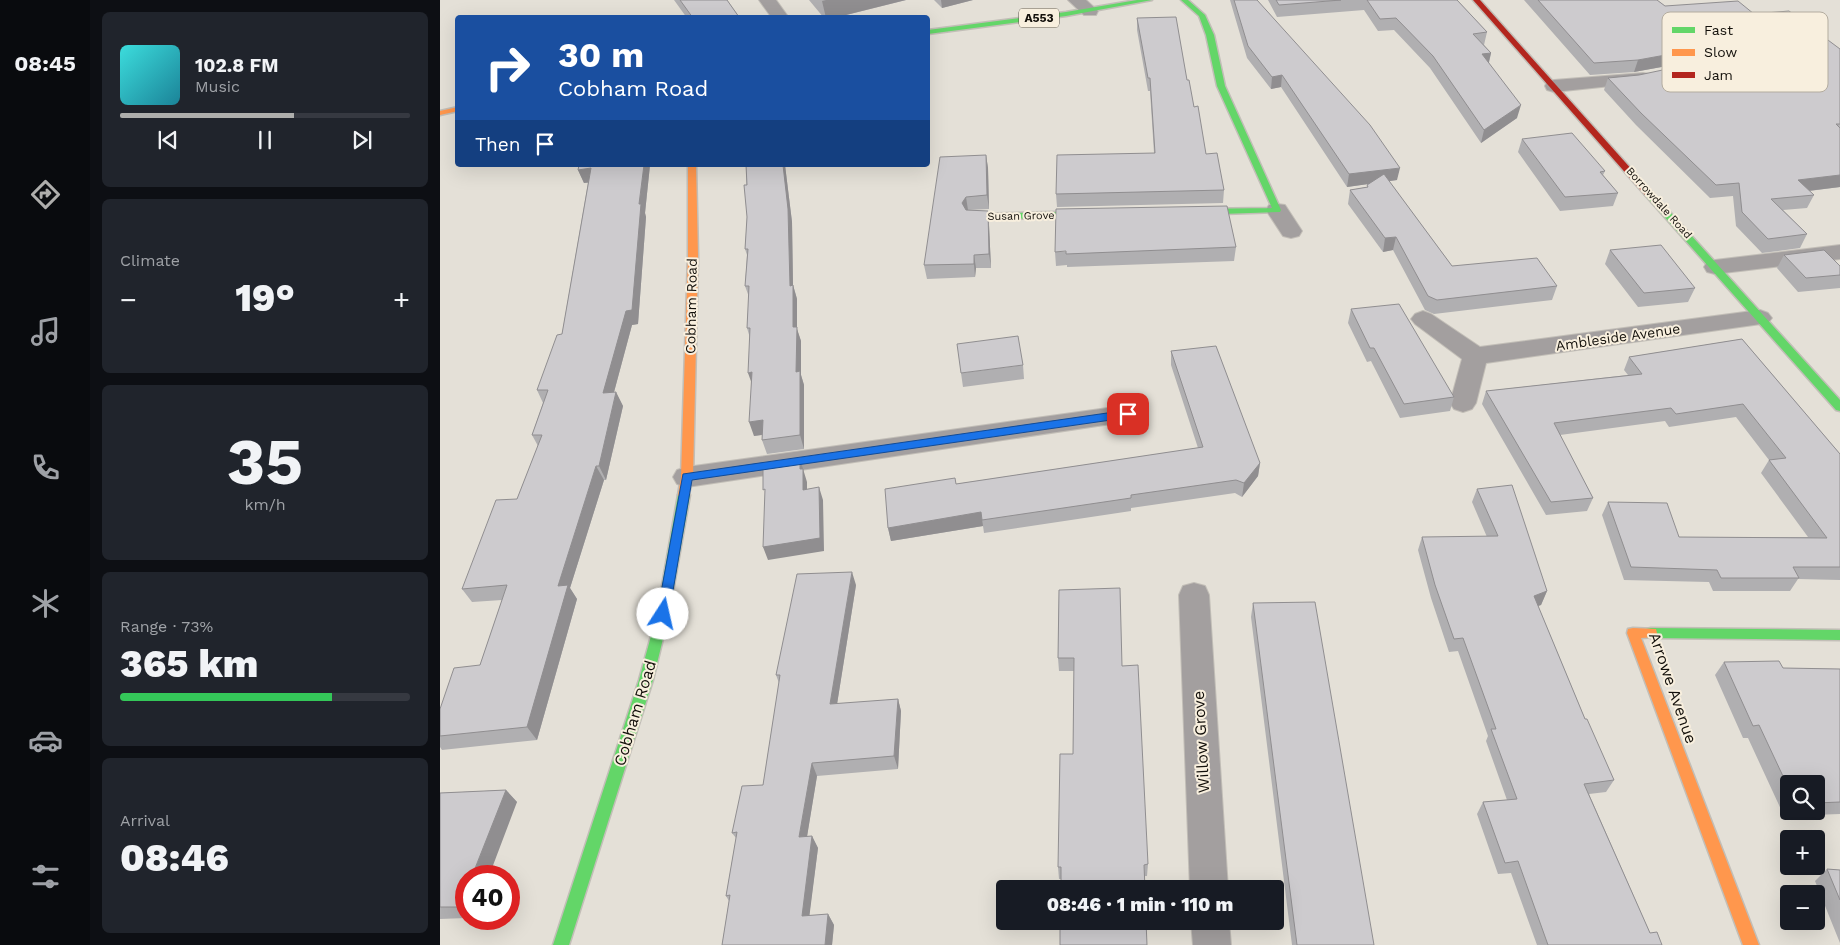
<!DOCTYPE html>
<html lang="en">
<head>
<meta charset="utf-8">
<style>
  body { margin:0; font-family:"Work Sans",sans-serif; background:#20242c; color:#f1f3f6; height:100vh; display:flex; flex-direction:column; font-size:19px; white-space:nowrap }
  * { box-sizing:border-box; margin:0 }
  p { font-size:16px; color:#9ea1a6 }
  .icon { flex:none; width:28px; height:28px; fill:none; stroke:currentColor; stroke-width:2; stroke-linecap:round; stroke-linejoin:round }
  .map { position:relative; flex:1; overflow:hidden }
  .side { display:flex; flex-direction:column; gap:12px; padding:12px; background:#0d0f14; width:350px }
  .side>* { flex:none }
  .guide { position:absolute; left:15px; top:15px; width:475px; height:152px; border-radius:5px; box-shadow:0 5px 20px #0002; background:#1a4fa0; color:#fff; overflow:hidden }
  .tools { position:absolute; left:1340px; top:775px; display:grid; gap:10px }
  .tools a { display:grid; place-items:center; width:45px; height:45px; border-radius:5px; background:#171b24; box-shadow:0 5px 20px #0002; font-size:25px }
  .speed { position:absolute; left:15px; top:865px; display:flex; gap:10px; font-size:25px; font-weight:700; text-align:center }
  .speed>* { display:grid; place-content:center; width:65px; height:65px; border-radius:50%; background:#171b24; box-shadow:0 5px 20px #0002; line-height:1 }
  .speed .limit { border:8px solid #d22; background:#fff; color:#111 }
  .pin { position:absolute; display:grid; place-items:center; width:42px; height:42px; color:#fff; margin:-21px; border-radius:10px; box-shadow:0 2px 8px #0006 }
  .me { position:absolute; width:55px; margin:-28px; rotate:10deg; stroke-linejoin:round; filter:drop-shadow(0 0 4px #0008) }
  .turn { display:flex; align-items:center; gap:18px; height:105px; padding:0 20px; font-size:22px }
  .turn .icon { width:65px; height:65px; stroke-width:2.5 }
  .turn b { display:block; font-size:35px; line-height:42px }
  .then { display:flex; align-items:center; height:48px; padding:0 20px; background:#0003; gap:10px; font-size:19px }
  .big { font-size:38px; font-weight:800; line-height:1.1 }
  .side .tile { flex:1; display:flex; flex-direction:column; justify-content:center; gap:8px; min-width:0; padding:0 18px; border-radius:8px; background:#20242c }
  .side .dial { align-items:center; gap:0 }
  .dial b { font-size:65px; line-height:1 }
  .song { display:flex; align-items:center; gap:15px }
  .cover { width:60px; height:60px; border-radius:8px; background:linear-gradient(135deg,hsl(180 70% 55%),hsl(190 70% 35%)) }
  .played { height:5px; border-radius:2px; background:linear-gradient(90deg,#aeaeac 60%,#363941 60%) }
  .keys { display:flex; justify-content:space-around; direction:ltr }
  .heat { display:flex; justify-content:space-between; align-items:center; font-size:28px; direction:ltr }
  .charge { height:8px; border-radius:4px; background:linear-gradient(90deg,#34c759 73%,#363941 0) }
  .trip { position:absolute; left:556px; top:880px; width:288px; height:50px; border-radius:5px; background:#171b24; box-shadow:0 5px 20px #0002; font-weight:800; line-height:50px; text-align:center }
  main { display:flex; flex:1; min-height:0 }
  .menu { display:flex; flex-direction:column; width:90px; justify-content:space-around; align-items:center; background:#090b0e; color:#9ea1a6 }
  .menu .icon { width:35px; height:35px }
  .menu .selected { color:#aeaeac }
  .menu b { font-size:22px; color:#f1f3f6 }
  .map>svg:first-child { display:block }
</style>
</head>
<body>
<main>
<nav class="menu">
<b>08:45</b>
<svg class="icon selected" aria-label="directions" viewBox="0 0 24 24"><path d="M12 3l9 9-9 9-9-9zM9 14v-3h6M13 9l2 2-2 2"/></svg>
<svg class="icon" aria-label="music" viewBox="0 0 24 24"><path d="M9 18V5l10-2v13"/><circle cx="6" cy="18" r="3"/><circle cx="16" cy="16" r="3"/></svg>
<svg class="icon" aria-label="phone" viewBox="0 0 24 24"><path d="M5 4h4l2 5-3 2q2 4 5 5l2-3 5 2v4C11 20 4 13 5 4z"/></svg>
<svg class="icon" aria-label="climate" viewBox="0 0 24 24"><path d="M12 3v18M4 7l16 10M4 17L20 7"/></svg>
<svg class="icon" aria-label="car" viewBox="0 0 24 24"><path d="M5 17H2v-5l4-1 3-4h7l3 4 3 1v5h-3M9 17h6M6 11h13"/><circle cx="7" cy="17" r="2"/><circle cx="17" cy="17" r="2"/></svg>
<svg class="icon" aria-label="filters" viewBox="0 0 24 24"><path d="M4 7h16M4 17h16"/><circle cx="9" cy="7" r="2"/><circle cx="15" cy="17" r="2"/></svg>
</nav>
<section class="side">
<div class="tile">
<div class="song"><i class="cover"></i><div><b>102.8 FM</b><p>Music</p></div></div>
<div class="played"></div>
<div class="keys"><svg class="icon" aria-label="previous" viewBox="0 0 24 24"><path d="M18 5L8 12l10 7zM5 5v14"/></svg><svg class="icon" aria-label="pause" viewBox="0 0 24 24"><path d="M8 5v14M16 5v14"/></svg><svg class="icon" aria-label="next" viewBox="0 0 24 24"><path d="M6 5l10 7-10 7zM19 5v14"/></svg></div>
</div>
<div class="tile"><p>Climate</p>
<div class="heat"><a>−</a><b class="big">19°</b><a>+</a></div>
</div>
<div class="tile dial"><b>35</b><p>km/h</p></div>
<div class="tile"><p>Range · 73%</p><b class="big">365 km</b><div class="charge"></div></div>
<div class="tile"><p>Arrival</p><b class="big">08:46</b></div>
</section>
<div class="map">
<svg width="1400" height="945" viewBox="0 0 1400 945">
  <rect width="100%" height="100%" fill="#e4e0d7"/>
  <g fill="none" stroke-linecap="round" stroke-linejoin="round">
    <defs>
      <path id="street" d="M319,0H336L349,18H332Z
        M628,0H646L658,11L656,15H644Z
        M1203,73L1209,74L1212,78L1209,82L1114,92L1107,90L1105,86L1107,82L1114,80Z
        M837,204L845,205L862,231L859,236L851,238L843,236L826,210L829,205Z
        M1400,245V259L1275,274L1267,272L1264,267L1267,262L1275,260Z
        M1320,310L1328,313L1332,318L1328,323L1046,363L1036,403L1032,409L1023,412L1014,409L1010,403L1022,359L975,324L971,319L975,314L983,311L991,314L1040,347Z
        M689,405L698,408L702,414L698,420L247,487L237,484L233,477L237,470L247,467Z
        M754,583L765,586L769,595L788,889H750L739,595L743,586Z
        M751,921H789L791,945H753Z"/>
      <path id="fast" d="M697,0H712L626,16L488,34V30L626,12Z
        M741,0H748L765,15L774,35L785,86L841,210L840,212L752,215L748,212L752,209L832,208L777,86L766,35L759,16Z
        M1208,190L1211,191L1400,400V411L1396,410L1205,195L1204,193Z
        M654,211L658,214L657,216L536,220L532,217L536,214Z
        M244,491L248,492L250,495L229,614L213,680L129,945H113L199,680L217,614L238,495L240,492Z
        M1211,628L1400,630V640L1211,638L1206,637L1205,633L1206,629Z"/>
      <path id="slow" d="M18,107V111L0,115V111Z
        M248,165H256L258,256L253,477L248,498H240L238,495L241,477L248,256Z
        M1193,628L1216,629L1217,633L1216,637L1201,638L1319,945H1303L1187,633L1188,629Z"/>
      <path id="jam" d="M1033,0H1040L1211,191V195H1205Z"/>
    </defs>
    <!-- street casing -->
    <use href="#street" stroke="#c2beb7" stroke-width="2"/>
    <!-- fast casing -->
    <use href="#fast" stroke="#c2beb7" stroke-width="3"/>
    <!-- slow casing -->
    <use href="#slow" stroke="#c2beb7" stroke-width="3"/>
    <!-- jam casing -->
    <use href="#jam" stroke="#c2beb7" stroke-width="3"/>
    <!-- street -->
    <use href="#street" fill="#a39f9f" fill-rule="evenodd"/>
    <!-- fast -->
    <use href="#fast" fill="#63d668" fill-rule="evenodd"/>
    <!-- slow -->
    <use href="#slow" fill="#ff974d" fill-rule="evenodd"/>
    <!-- jam -->
    <use href="#jam" fill="#b3261e" fill-rule="evenodd"/>
  </g>
  <!-- wall -->
  <path fill="#b0afb1" fill-rule="evenodd" d="M234,0H287L300,18H247Z
    M369,0H466L394,18H384Z
    M494,0H533L502,8Z
    M790,0H817L957,180L949,181L1012,266L1117,286L1112,300L994,314L985,310L953,250L943,252L908,204L910,190L927,187L928,184L907,187L841,87L831,89L807,58Z
    M828,0H1017L1047,32L1044,45L1051,53L1049,63L1077,118L1041,143L990,68L954,30L938,31L924,10L837,17Z
    M1084,0H1217L1225,6L1314,14L1400,49V187L1369,191L1374,195L1367,208L1343,210L1367,234L1360,248L1322,253L1296,226L1293,196L1270,198L1196,125L1164,90L1168,78L1364,82H1366L1337,67L1294,57L1260,60L1194,72L1150,75Z
    M697,18L747,80L766,154L784,190L783,203L617,207L616,194L714,153L710,91H708L697,30Z
    M1082,139L1165,171L1163,175L1178,193L1173,206L1120,211L1078,152Z
    M546,155L548,168L549,209L528,210L548,211L549,225L551,268H536L535,277L487,279L484,265Z
    M139,165H210L205,213L206,217L198,324L192,325L174,392H176L183,406L166,480H164L130,588L137,599L97,740L2,750L0,747V709L40,665L62,600L32,602L22,589L77,499L98,446L92,435L103,403L97,390L122,334L148,183H144L138,170Z
    M306,165H345L352,222L353,285L357,299V329L361,341V375L364,385V449L327,454L322,440V435L314,436L311,381L310,338L307,328L309,297L305,286L307,255L305,249L307,217Z
    M796,247L794,261L627,267V265L616,266L615,252Z
    M1170,250L1255,288L1248,302L1198,307L1165,264Z
    M1344,255L1400,266V288L1358,292L1337,268Z
    M911,309L1014,397L1010,411L960,418L931,361L927,362L908,323Z
    M1302,339L1400,454V580L1358,579L1350,591H1273L1269,582L1184,580L1162,515L1168,502L1239,537H1368L1321,473L1329,460L1296,417L1229,427L1225,421L1120,435L1153,498L1147,511L1106,515L1042,404L1046,391L1188,375L1184,370L1189,357Z
    M731,351L820,463L818,476L802,497L795,493L691,508V511L544,533L543,526L451,541L448,528L516,484L758,448L731,365Z
    M583,365L584,379L523,387L521,373Z
    M1037,489L1107,591L1101,605L1098,606L1145,719L1174,780L1166,792L1149,794L1210,933L1222,945H1097L1071,873L1058,874L1037,814L1043,802L1067,800L1046,741L1048,736L1018,651L1009,652L991,598L978,550L982,537H1047L1032,502Z
    M416,585L397,704L458,699L461,711L458,769L377,776L367,836H372L378,848L369,916L388,914L394,925L392,945H282L289,901L286,896L296,838L292,833L323,785L339,683L336,675Z
    M619,590L682,666L708,864L707,876L619,879L618,867L633,754L634,671H619L618,658Z
    M813,603L934,945H852L811,617Z
    M1284,662L1343,668L1400,669V814L1344,816L1308,738H1303L1275,675ZM1349,784H1376V811H1349Z
    M66,790L77,802L26,876V918L0,919V793Z
    M1387,869L1400,870V943L1375,881Z"/>
  <!-- shaded-wall -->
  <path fill="#908e90" d="M386,0H466L394,18H386L382,1Z
    M501,0H533L502,8Z
    M1264,48L1260,60L1194,72L1198,60Z
    M1051,53L1048,65L1042,54Z
    M842,75L841,87L831,89L832,77Z
    M1081,105L1077,118L1041,143L1044,130Z
    M546,155L548,168L549,209L547,195Z
    M204,165H210L205,213L206,217L198,324L192,325L170,407L163,393L199,204Z
    M343,165H345L352,222L353,286V285L357,299V329L361,341V375L364,385V449L360,435L356,372L350,286Z
    M151,168L156,181L144,183L138,170Z
    M960,168L957,180L907,187L909,174Z
    M1400,175V187L1351,193L1358,180Z
    M526,197L528,210L523,216L522,203Z
    M548,211L549,225L551,268L549,254Z
    M956,237L953,250L943,252L945,238Z
    M534,255L536,268L535,277L534,264Z
    M312,372L313,387L308,373Z
    M176,392L183,406L166,480L159,466Z
    M323,420L327,434L314,436L309,422Z
    M360,459L367,482V502L363,490L360,469Z
    M820,463L818,476L802,497L804,483Z
    M156,466L164,480L130,588L137,599L97,740L87,727L118,586Z
    M379,487L383,500L384,551L328,560L323,547Z
    M541,512L543,526L451,541L448,528Z
    M412,572L416,585L395,717L390,704Z
    M1107,591L1101,605L1088,609L1094,596Z
    M458,699L461,711L458,769L454,756Z
    M372,763L377,776L365,849L359,837Z
    M66,790L77,802L49,876H32Z
    M372,836L378,848L368,927L362,916Z
    M26,892V911L21,907Z
    M388,914L394,925L392,945H385Z"/>
  <!-- building -->
  <path fill="#cdcbce" stroke="#908e90" d="M240,0H287L299,17L253,18Z
    M794,0H817L930,125L960,168L909,174L842,75L832,77L808,46Z
    M836,0H901L839,5Z
    M927,0H1017L1047,32L1033,34L1051,53L1042,54L1081,105L1044,130L993,56L956,18L940,19Z
    M1098,0H1217L1225,6L1298,1L1314,14L1349,11L1400,49V124H1396L1400,128V175L1358,180L1374,195L1331,199L1367,234L1328,239L1302,212L1299,183L1276,185L1201,113L1168,78L1199,75L1265,61L1299,58L1330,66L1364,82L1374,79L1376,74L1374,70L1343,55L1299,45L1264,48L1198,60L1154,63Z
    M736,17L747,80H749L754,107L758,106L766,154L777,153L784,190L616,194L617,155L715,153L710,78H708L697,18Z
    M1132,133L1165,171L1160,172L1178,193L1125,197L1082,139Z
    M546,155L547,195L526,197L522,203L526,210L548,211L549,254L534,255V264L484,265L500,157Z
    M139,165H204L199,204H201L192,310L186,311L163,393L176,392L159,466H156L118,586L128,585L87,727L0,736V709L14,668L40,665L67,585L22,589L56,500L77,499L102,435H92L108,390H97L117,335L122,334L151,168L138,170Z
    M306,165H343L348,209L350,286L353,285V327H357L356,372L360,371V435L322,440L323,420L309,422L312,372L308,373L310,328H307L309,286H305L308,249H305L307,217L304,185H307Z
    M944,174L1012,266L1097,258L1117,286L997,300L988,296L956,237L945,238L910,190L928,187L927,185Z
    M787,206L796,247L626,254V251L615,252L616,209Z
    M1221,245L1255,288L1204,293L1170,250Z
    M1384,250L1400,266V275L1366,278L1344,255Z
    M959,304L1014,397L964,404L934,348H930L911,309Z
    M578,336L583,365L521,373L517,344Z
    M1302,339L1400,454V567H1353L1359,578H1281L1277,570L1191,567L1168,502L1227,503L1239,537L1387,538L1329,460L1346,458L1303,404L1236,414L1231,408L1114,423L1153,498L1111,502L1046,391L1202,374L1189,357Z
    M776,346L820,463L804,483L796,480L691,495V498L542,520L541,512L448,528L445,489L515,478L516,484L763,447L731,351Z
    M360,459V469H363V490L379,487L380,538L323,547L325,489L323,490V464Z
    M1072,485L1107,591L1094,596L1145,719H1147L1174,780L1144,784L1210,933L1217,932L1222,945H1108L1078,861L1065,863L1043,802L1077,799L1051,729H1056L1023,638L1014,639L995,585L982,537L1058,536L1037,489Z
    M412,572L390,704L458,699L454,756L372,763L359,837L372,836L362,916L388,914L385,945H282L290,895L286,896L297,832L292,833L302,786L323,785L340,675H336L357,574Z
    M680,588L682,666L698,665L708,864L704,865L705,889H621V867H618L620,754H633L634,658H618L619,590Z
    M875,602L934,945H857L813,603Z
    M1339,661L1343,668L1400,669V802L1376,803V784H1349V789L1319,725L1313,726L1284,662Z
    M66,790L32,876H26V892L21,907H0V793Z
    M1387,869L1400,870V900Z
    M620,921H706L707,945H620Z"/>
  <!-- route -->
  <path fill="#1a73e8" stroke="#114b97" d="M688,410L694,414L692,417L252,480L229,614L227,617L223,619L218,617L217,614L243,474Z"/>
  <g text-anchor="middle" dominant-baseline="central" stroke-width="4" stroke-linejoin="round" paint-order="stroke">
    <!-- far-street labels -->
    <g font-size="11" fill="#13100b" stroke="#f8efde">
      <text transform="translate(1219 203) rotate(48)">Borrowdale Road</text>
      <text transform="translate(581 216) rotate(-1)">Susan Grove</text>
    </g>
    <!-- shield labels -->
    <rect fill="#f8efde" stroke="#58534a" stroke-width="1" x="579" y="8.5" width="40" height="19" rx="4"/>
    <g font-size="12" font-weight="bold" fill="#13100b">
      <text x="599" y="18">A553</text>
    </g>
    <!-- street labels -->
    <g font-size="14" fill="#13100b" stroke="#f8efde">
      <text transform="translate(251 306) rotate(-89)">Cobham Road</text>
      <text transform="translate(1178 337) rotate(-8)">Ambleside Avenue</text>
    </g>
    <!-- near-street labels -->
    <g font-size="16" fill="#13100b" stroke="#f8efde">
      <text transform="translate(1233 688) rotate(71)">Arrowe Avenue</text>
      <text transform="translate(195 713) rotate(-73)">Cobham Road</text>
      <text transform="translate(761 742) rotate(-93)">Willow Grove</text>
    </g>
  </g>
  <!-- legend -->
  <rect x="1222" y="12" width="166" height="80" rx="8" fill="#f8efde" stroke="#b3ac9f" stroke-width="1"/>
  <rect x="1232" y="27" width="23" height="6" fill="#63d668"/>
  <rect x="1232" y="49" width="23" height="7" fill="#ff974d"/>
  <rect x="1232" y="72" width="23" height="6" fill="#b3261e"/>
  <g font-size="14" fill="#13100b">
    <text x="1264" y="35">Fast</text>
    <text x="1264" y="57">Slow</text>
    <text x="1264" y="80">Jam</text>
  </g>
</svg>
<div class="tools">
<a><svg class="icon" aria-label="search" viewBox="0 0 24 24"><circle cx="10" cy="10" r="6"/><path d="M15 15l6 6"/></svg></a>
<a>+</a>
<a>−</a>
</div>
<div class="speed"><div class="limit">40</div></div>
<div class="pin" style="left:688px;top:414px;background:#d93025"><svg class="icon" aria-label="arrive" viewBox="0 0 24 24"><path d="M6 21V4h12l-3 4 3 4H6"/></svg></div>
<svg class="me" style="left:223px;top:614px" viewBox="-20 -20 40 40"><circle r="19" fill="#fff"/><path d="M0-13L10 11 0 6-10 11z" fill="#1a73e8"/></svg>
<div class="trip">08:46 · 1 min · 110 m</div>
<div class="guide">
<div class="turn"><svg class="icon" aria-label="right" viewBox="0 0 24 24"><path d="M7 20v-9h11M14 6l5 5-5 5"/></svg><div><b>30 m</b>Cobham Road</div></div>
<div class="then">Then<svg class="icon" aria-label="arrive" viewBox="0 0 24 24"><path d="M6 21V4h12l-3 4 3 4H6"/></svg></div>
</div>
</div>
</main>
</body>
</html>
